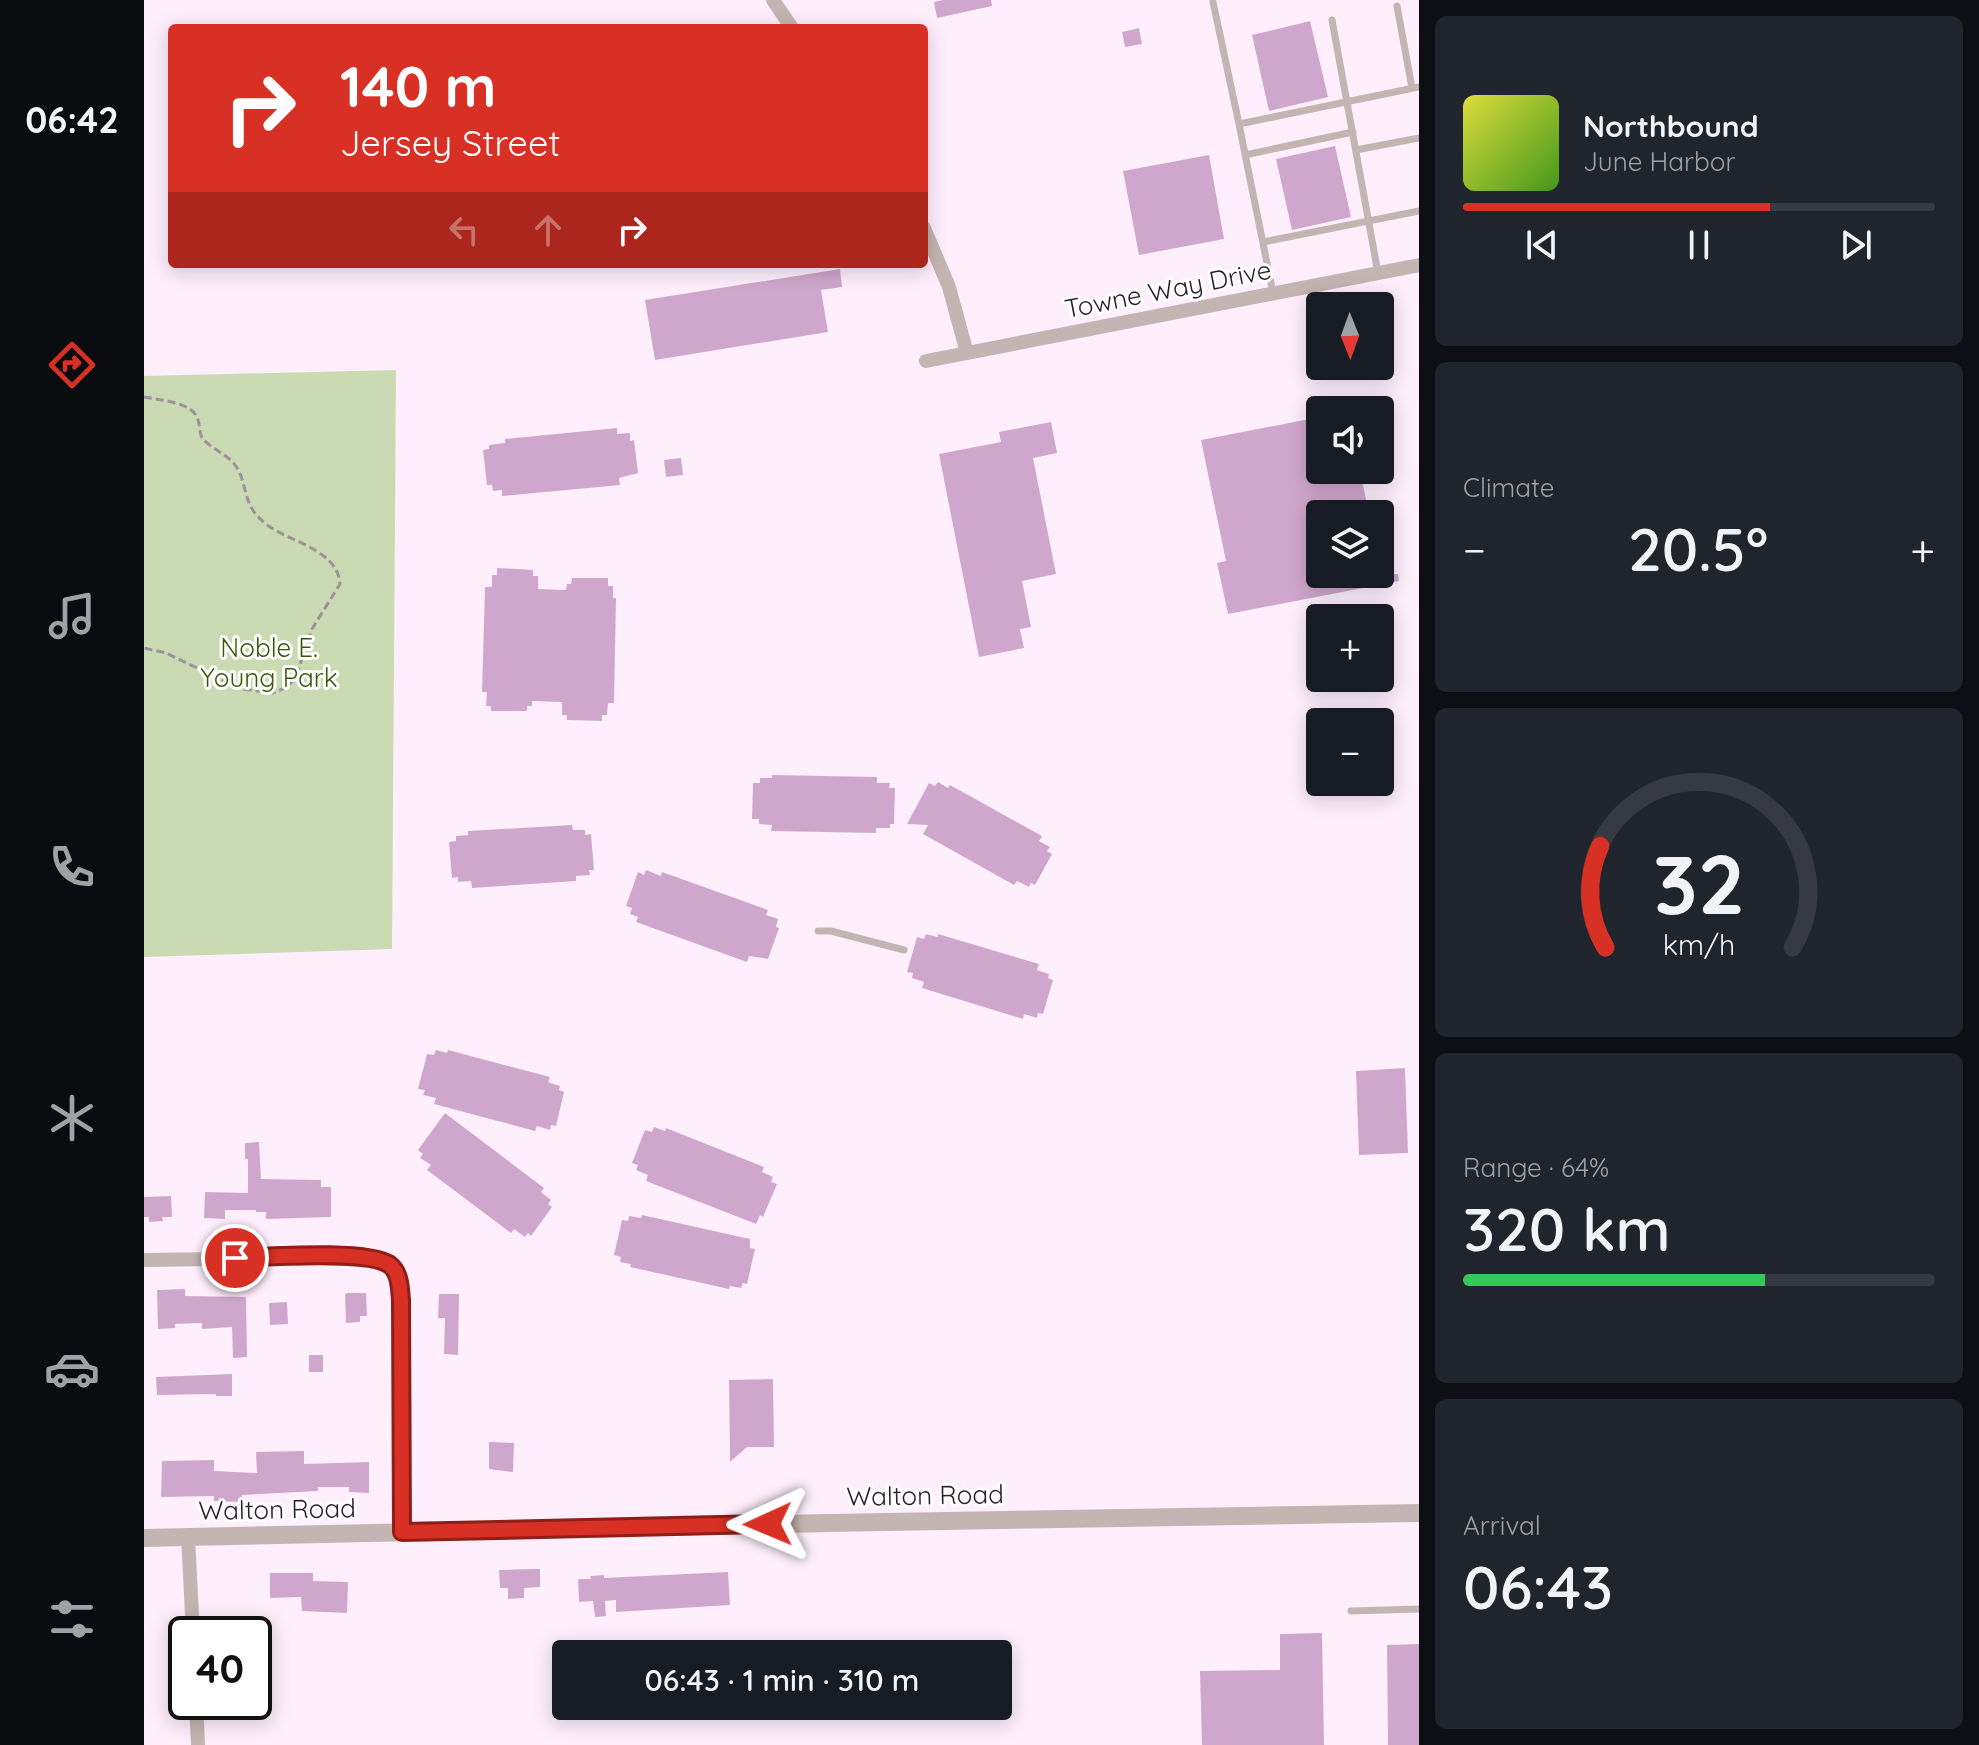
<!DOCTYPE html>
<html lang="en">
<head>
<meta charset="utf-8">
<style>
  body { margin:0; font-family:Quicksand,sans-serif; background:#20242c; color:#f1f3f6; height:100vh; display:flex; flex-direction:column; font-size:30px; white-space:nowrap }
  * { box-sizing:border-box; margin:0 }
  p { font-size:26px; color:#9ea1a6 }
  .icon { flex:none; width:44px; height:44px; fill:none; stroke:currentColor; stroke-width:2; stroke-linecap:round; stroke-linejoin:round }
  .map { position:relative; flex:1; overflow:hidden }
  .details { display:flex; flex-direction:column; gap:16px; padding:16px; background:#0d0f14; width:560px }
  .details>* { flex:none }
  .hud { position:absolute; left:24px; top:24px; width:760px; height:244px; border-radius:8px; box-shadow:0 4px 20px #0003; background:#d93025; color:#fff; overflow:hidden }
  .needle { width:52px; rotate:179deg }
  .tools { position:absolute; left:1162px; top:292px; display:grid; gap:16px }
  .tools a { display:grid; place-items:center; width:88px; height:88px; border-radius:8px; background:#171b24; box-shadow:0 4px 20px #0003; font-size:40px }
  .speed { position:absolute; left:24px; top:1616px; display:flex; gap:16px; font-size:40px; font-weight:700; text-align:center }
  .speed>* { display:grid; place-content:center; width:104px; height:104px; border-radius:50%; background:#171b24; box-shadow:0 4px 20px #0003; line-height:1 }
  .speed .limit { border:4px solid #111; border-radius:12px; background:#fff; color:#111 }
  .pin { position:absolute; display:grid; place-items:center; width:68px; height:68px; color:#fff; margin:-34px; border:4px solid #fff; border-radius:50%; box-shadow:0 2px 8px #0007 }
  .me { position:absolute; width:88px; margin:-44px; rotate:269deg; stroke-linejoin:round; filter:drop-shadow(0 0 6px #0008) }
  .turn { display:flex; align-items:center; gap:28px; height:168px; padding:0 40px; font-size:36px }
  .turn .icon { width:104px; height:104px; stroke-width:2.5 }
  .turn b { display:block; font-size:56px; line-height:68px }
  .lanes { display:flex; align-items:center; height:76px; padding:0 40px; background:#0003; justify-content:center; gap:40px; direction:ltr }
  .lanes .off { opacity:.35 }
  .big { font-size:60px; font-weight:600; line-height:1.1 }
  .details .card { flex:1; display:flex; flex-direction:column; justify-content:center; gap:12px; min-width:0; padding:0 28px; border-radius:12px; background:#20242c }
  .details .dial { align-items:center; gap:0 }
  .dial svg { height:208px; overflow:visible; fill:none; stroke:#363941; stroke-width:7; stroke-linecap:round; text-anchor:middle }
  .dial text { fill:#f1f3f6; stroke:none }
  .song { display:flex; align-items:center; gap:24px }
  .cover { width:96px; height:96px; border-radius:12px; background:linear-gradient(135deg,hsl(60 70% 55%),hsl(100 70% 35%)) }
  .played { height:8px; border-radius:4px; background:linear-gradient(90deg,#d93025 65%,#363941 65%) }
  .keys { display:flex; justify-content:space-around; direction:ltr }
  .heat { display:flex; justify-content:space-between; align-items:center; font-size:44px; direction:ltr }
  .charge { height:12px; border-radius:6px; background:linear-gradient(90deg,#34c759 64%,#363941 0) }
  .trip { position:absolute; left:408px; top:1640px; width:460px; height:80px; border-radius:8px; background:#171b24; box-shadow:0 4px 20px #0003; font-weight:600; line-height:80px; text-align:center }
  main { display:flex; flex:1; min-height:0 }
  .dock { display:flex; flex-direction:column; width:144px; justify-content:space-around; align-items:center; background:#090b0e; color:#9ea1a6 }
  .dock .icon { width:56px; height:56px }
  .dock .current { color:#d93025 }
  .dock b { font-size:36px; color:#f1f3f6 }
  .map>svg:first-child { display:block }
</style>
</head>
<body>
<main>
<nav class="dock">
<b>06:42</b>
<svg class="icon current" aria-label="directions" viewBox="0 0 24 24"><path d="M12 3l9 9-9 9-9-9zM9 14v-3h6M13 9l2 2-2 2"/></svg>
<svg class="icon" aria-label="music" viewBox="0 0 24 24"><path d="M9 18V5l10-2v13"/><circle cx="6" cy="18" r="3"/><circle cx="16" cy="16" r="3"/></svg>
<svg class="icon" aria-label="phone" viewBox="0 0 24 24"><path d="M5 4h4l2 5-3 2q2 4 5 5l2-3 5 2v4C11 20 4 13 5 4z"/></svg>
<svg class="icon" aria-label="climate" viewBox="0 0 24 24"><path d="M12 3v18M4 7l16 10M4 17L20 7"/></svg>
<svg class="icon" aria-label="car" viewBox="0 0 24 24"><path d="M5 17H2v-5l4-1 3-4h7l3 4 3 1v5h-3M9 17h6M6 11h13"/><circle cx="7" cy="17" r="2"/><circle cx="17" cy="17" r="2"/></svg>
<svg class="icon" aria-label="filters" viewBox="0 0 24 24"><path d="M4 7h16M4 17h16"/><circle cx="9" cy="7" r="2"/><circle cx="15" cy="17" r="2"/></svg>
</nav>
<div class="map">
<svg width="1275" height="1745" viewBox="0 0 1275 1745">
  <rect width="100%" height="100%" fill="#ffeffd"/>
  <!-- green -->
  <path fill="#cadab2" d="M252,370L248,949L0,957V376Z"/>
  <!-- building -->
  <path fill="#d0a7cc" d="M799,0H847L848,6L793,18L790,2Z
    M1166,21L1184,97L1125,111L1108,35Z
    M995,28L998,44L981,47L978,32Z
    M1191,146L1207,217L1148,230L1132,159Z
    M1065,155L1080,239L995,255L979,171Z
    M696,269L698,287L677,290L684,332L511,360L501,300Z
    M1176,417V470H1216L1225,514H1176V574H1254L1255,581L1084,614L1073,563L1082,561L1057,440Z
    M907,422L913,453L889,458L912,574L878,581L887,627L876,629L880,648L835,657L795,454L857,442L855,432Z
    M473,428V434L486,433V441L490,440L494,473L475,478L476,485L358,496V490L349,491L348,485H343L339,450L345,449V445L361,443V439Z
    M537,458L539,475L522,477L520,460Z
    M353,568L389,570V576H394V589L422,590L423,584H427L428,578H464V586H469V598H472L470,703H464L463,715H458V721L423,720V715H418V702L388,701V706H383V711H347V706H342L343,692H338L341,587H348V575H353Z
    M628,775L733,777V783H746L745,788H751L750,824H746V828H732V833L627,831L628,825L615,824V819H608L609,783H616V778H628Z
    M794,782L804,788L806,785L898,836L895,841L906,847L903,851L908,854L891,885L887,883L885,887L873,881L870,885L779,834L784,825L763,824L785,783L791,786Z
    M428,825L429,830H441V835L447,834L450,870H445L446,875L432,876V881L328,888L327,881L314,882V877L308,878L305,842L312,841V836L324,835V831Z
    M502,870L517,876L518,872L624,910L622,915L634,919L632,927L635,928L624,959L605,956L603,962L492,922L494,917L486,914L488,908L482,906L494,872L500,875Z
    M782,934L794,937V934L895,964L893,970L905,974L904,978L909,980L899,1014L894,1013L893,1018L880,1014L879,1019L778,988L780,982L768,978L769,973L763,972L773,937L780,939Z
    M292,1050L303,1053L304,1050L406,1077L404,1082L416,1086L415,1090L420,1092L412,1126L407,1125L406,1130L393,1126L391,1131L290,1104L292,1098L279,1095L281,1090L274,1089L283,1054L290,1055Z
    M1261,1068L1264,1153L1215,1155L1212,1071Z
    M301,1113L400,1188L397,1192L407,1200L404,1204L408,1207L387,1236L384,1233L381,1237L370,1229L367,1233L283,1170L287,1165L276,1158L279,1154L274,1150Z
    M510,1127L521,1131L522,1128L620,1167L618,1172L629,1177L627,1182L633,1184L619,1217L616,1215L612,1224L502,1181L504,1175L492,1170L494,1165L488,1163L501,1130L508,1132Z
    M115,1142L117,1179L177,1180V1187H187V1217L122,1219V1212H112V1210H81V1219L60,1218L61,1192L104,1193V1159H101V1143Z
    M27,1196L28,1217H18L19,1221L5,1222V1217H0V1197Z
    M498,1215L606,1239V1248L611,1249L603,1284L599,1283L597,1288L586,1286L585,1289L486,1267L487,1264L476,1262L477,1257L470,1255L478,1220L484,1221L485,1216L497,1218Z
    M41,1289V1296L102,1297L103,1357L89,1358L88,1327L58,1329V1323L31,1324V1328L14,1329L13,1290Z
    M204,1293H222L223,1316H216V1322L202,1323L201,1294Z
    M295,1294H315L314,1355L300,1354L301,1318H294Z
    M143,1302L144,1324L126,1325L125,1303Z
    M165,1355H179V1372H165Z
    M88,1374V1396H72V1394L13,1395L12,1377Z
    M629,1379L630,1447H603L586,1462L585,1380Z
    M345,1442L370,1443L369,1472L345,1469Z
    M160,1451V1464L225,1462V1493L205,1492V1487H174V1491L98,1495L97,1502L70,1501V1496L17,1497L18,1461L70,1460V1471L113,1473L112,1452Z
    M388,1569H396V1587L380,1588V1598L364,1599V1588H356L355,1570Z
    M584,1572L586,1605L472,1612V1600L461,1601L462,1616L451,1617L449,1601L435,1602L434,1579H447L446,1576L460,1575V1578Z
    M126,1573H169V1581L204,1582L203,1613L158,1611L157,1597L126,1598Z
    M1178,1633L1180,1745H1058L1056,1671L1136,1670V1634Z
    M1275,1644V1745H1244L1243,1645Z"/>
  <g fill="none" stroke-linecap="round" stroke-linejoin="round">
    <!-- path -->
    <path stroke="#9f919d" stroke-width="3" stroke-dasharray="8 4" stroke-linecap="butt" d="M0,397C15,400 50,402 54,420C57,429 54,436 62,442C76,454 90,457 97,476C104,497 102,508 122,524C144,542 194,549 196,584L168,629L151,679L141,688L129,693L97,689L22,653L0,648"/>
    <!-- service -->
    <path stroke="#c5b5b2" stroke-width="7" d="M1069,2L1095,124L1275,87
      M1253,6L1268,88
      M1188,20L1234,273
      M1095,124L1129,293
      M1212,150L1275,138
      M1101,155L1209,132
      M1119,242L1275,211
      M674,931H687L760,950
      M1207,1611L1275,1609"/>
    <!-- minor -->
    <path stroke="#c5b5b2" stroke-width="14" d="M629,0L648,28
      M780,228L805,287L823,353
      M782,361L1275,265
      M0,1260L220,1257C250,1266 253,1269 257,1300L258,1532
      M44,1537L49,1634
      M52,1702L54,1745"/>
    <!-- tertiary -->
    <path stroke="#c5b5b2" stroke-width="18" d="M0,1538L685,1523L1275,1513"/>
  </g>
  <g fill="none" stroke-linecap="round" stroke-linejoin="round">
    <defs>
      <path id="route" d="M91,1258C121,1257 225,1249 246,1265C256,1273 256,1289 257,1300L258,1532L624,1524"/>
    </defs>
    <!-- route casing -->
    <use href="#route" stroke="#8d1f18" stroke-width="20"/>
    <!-- route -->
    <use href="#route" stroke="#d93025" stroke-width="14"/>
  </g>
  <g text-anchor="middle" dominant-baseline="central" stroke-width="6" stroke-linejoin="round" paint-order="stroke">
    <!-- street labels -->
    <g font-size="26" fill="#291f28" stroke="#fff">
      <text transform="translate(1024 289) rotate(-11)">Towne Way Drive</text>
      <text transform="translate(781 1495) rotate(-1)">Walton Road</text>
      <text transform="translate(133 1509) rotate(-1)">Walton Road</text>
    </g>
    <!-- park labels -->
    <g font-size="26" fill="#3f5508" stroke="#fff">
      <text x="125" y="647">Noble E.<tspan x="125" dy="30">Young Park</tspan></text>
    </g>
  </g>
</svg>
<div class="tools">
<a><svg class="needle" viewBox="-14 -14 28 28"><path d="M0-13l5 13h-10z" fill="#e53935"/><path d="M0 13l5-13h-10z" fill="#9ea1a6"/></svg></a>
<a><svg class="icon" aria-label="sound" viewBox="0 0 24 24"><path d="M4 9h4l5-4v14l-5-4H4zM17 9q2 3 0 6"/></svg></a>
<a><svg class="icon" aria-label="layers" viewBox="0 0 24 24"><path d="M12 4l9 5-9 5-9-5zM3 14l9 5 9-5"/></svg></a>
<a>+</a>
<a>−</a>
</div>
<div class="speed"><div class="limit">40</div></div>
<div class="pin" style="left:91px;top:1258px;background:#d93025"><svg class="icon" aria-label="arrive" viewBox="0 0 24 24"><path d="M6 21V4h12l-3 4 3 4H6"/></svg></div>
<svg class="me" style="left:624px;top:1524px" viewBox="-20 -20 40 40"><path d="M0-17L14 15 0 8-14 15z" fill="#d93025" stroke="#fff" stroke-width="4"/></svg>
<div class="trip">06:43 · 1 min · 310 m</div>
<div class="hud">
<div class="turn"><svg class="icon" aria-label="right" viewBox="0 0 24 24"><path d="M7 20v-9h11M14 6l5 5-5 5"/></svg><div><b>140 m</b>Jersey Street</div></div>
<div class="lanes"><svg class="icon off" aria-label="left" viewBox="0 0 24 24"><path d="M17 20v-9H6M10 6l-5 5 5 5"/></svg><svg class="icon off" aria-label="ahead" viewBox="0 0 24 24"><path d="M12 20V5M6 11l6-6 6 6"/></svg><svg class="icon" aria-label="right" viewBox="0 0 24 24"><path d="M7 20v-9h11M14 6l5 5-5 5"/></svg></div>
</div>
</div>
<section class="details">
<div class="card">
<div class="song"><i class="cover"></i><div><b>Northbound</b><p>June Harbor</p></div></div>
<div class="played"></div>
<div class="keys"><svg class="icon" aria-label="previous" viewBox="0 0 24 24"><path d="M18 5L8 12l10 7zM5 5v14"/></svg><svg class="icon" aria-label="pause" viewBox="0 0 24 24"><path d="M8 5v14M16 5v14"/></svg><svg class="icon" aria-label="next" viewBox="0 0 24 24"><path d="M6 5l10 7-10 7zM19 5v14"/></svg></div>
</div>
<div class="card"><p>Climate</p>
<div class="heat"><a>−</a><b class="big">20.5°</b><a>+</a></div>
</div>
<div class="card dial"><svg viewBox="0 0 100 80">
<path d="M14 69A42 42 0 1 1 86 69"/>
<path d="M14 69A42 42 0 0 1 12 30" stroke="#d93025"/>
<text x="50" y="56" font-size="32" font-weight="700">32</text>
<text x="50" y="72" font-size="11">km/h</text>
</svg></div>
<div class="card"><p>Range · 64%</p><b class="big">320 km</b><div class="charge"></div></div>
<div class="card"><p>Arrival</p><b class="big">06:43</b></div>
</section>
</main>
</body>
</html>
